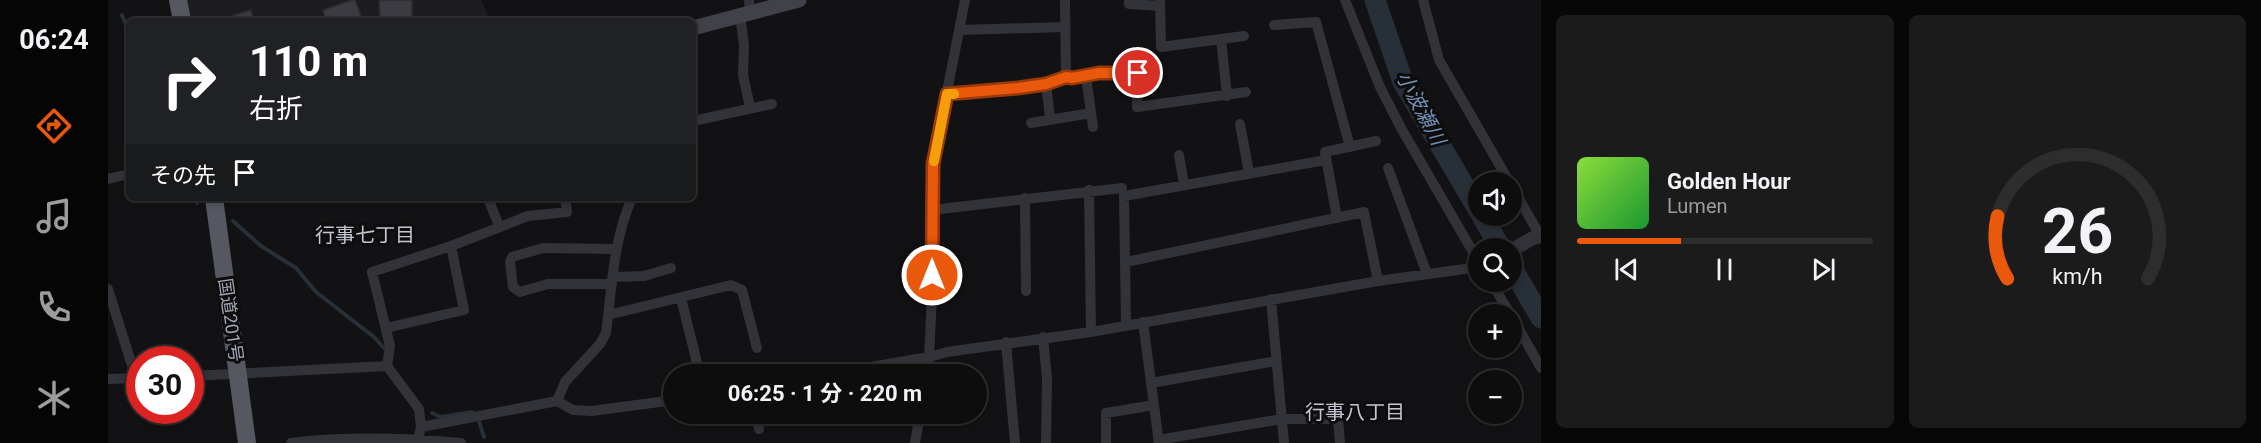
<!DOCTYPE html>
<html lang="ja">
<head>
<meta charset="utf-8">
<style>
  body { margin:0; font-family:Roboto,"Noto Sans JP",sans-serif; background:#1c1b1c; color:#f1f3f6; height:100vh; display:flex; flex-direction:column; font-size:22px; white-space:nowrap }
  * { box-sizing:border-box; margin:0 }
  p { font-size:20px; color:#9b9c9e }
  .icon { flex:none; width:33px; height:33px; fill:none; stroke:currentColor; stroke-width:2; stroke-linecap:round; stroke-linejoin:round }
  .map { position:relative; flex:1; overflow:hidden }
  .side { display:flex; flex-direction:column; gap:15px; padding:15px; background:#080708; width:720px }
  .side>* { flex:none }
  .banner { position:absolute; left:18px; top:18px; width:570px; height:183px; border-radius:9px; box-shadow:0 3px 9px #0003,0 0 0 2px #2e2d2e; background:#202124; color:#fff; overflow:hidden }
  .controls { position:absolute; left:1360px; top:172px; display:grid; gap:12px }
  .controls a { display:grid; place-items:center; width:54px; height:54px; border-radius:50%; background:#0e0d0e; box-shadow:0 3px 9px #0003,0 0 0 2px #2e2d2e; font-size:30px }
  .speed { position:absolute; left:18px; top:346px; display:flex; gap:12px; font-size:30px; font-weight:700; text-align:center }
  .speed>* { display:grid; place-content:center; width:78px; height:78px; border-radius:50%; background:#0e0d0e; box-shadow:0 3px 9px #0003,0 0 0 2px #2e2d2e; line-height:1 }
  .speed .limit { border:9px solid #d22; background:#fff; color:#111 }
  .pin { position:absolute; display:grid; place-items:center; width:51px; height:51px; color:#fff; margin:-26px; border:3px solid #fff; border-radius:50%; box-shadow:0 2px 6px #0007 }
  .me { position:absolute; width:66px; margin:-33px; rotate:0deg; stroke-linejoin:round; filter:drop-shadow(0 0 4px #0008) }
  .turn { display:flex; align-items:center; gap:21px; height:126px; padding:0 24px; font-size:27px }
  .turn .icon { width:78px; height:78px; stroke-width:2.5 }
  .turn b { display:block; font-size:42px; line-height:51px }
  .then { display:flex; align-items:center; height:57px; padding:0 24px; background:#0003; gap:12px; font-size:22px }
  .side .tile { flex:1; display:flex; flex-direction:column; justify-content:center; gap:9px; min-width:0; padding:0 21px; border-radius:9px; background:#1c1b1c }
  .side .dial { align-items:center; gap:0 }
  .dial svg { height:156px; overflow:visible; fill:none; stroke:#2e2d2e; stroke-width:7; stroke-linecap:round; text-anchor:middle }
  .dial text { fill:#f1f3f6; stroke:none }
  .song { display:flex; align-items:center; gap:18px }
  .cover { width:72px; height:72px; border-radius:9px; background:linear-gradient(135deg,hsl(90 70% 55%),hsl(130 70% 35%)) }
  .played { height:6px; border-radius:3px; background:linear-gradient(90deg,#ea580c 35%,#2e2d2e 35%) }
  .keys { display:flex; justify-content:space-around; direction:ltr }
  .side .tiles { flex:1; display:grid; gap:15px; grid-template-columns:repeat(2,1fr) }
  .trip { position:absolute; left:555px; top:364px; width:324px; height:60px; border-radius:30px; background:#0e0d0e; box-shadow:0 3px 9px #0003,0 0 0 2px #2e2d2e; font-weight:700; line-height:60px; text-align:center }
  main { display:flex; flex:1; min-height:0 }
  .menu { display:flex; flex-direction:column; width:108px; justify-content:space-around; align-items:center; background:#060506; color:#9b9c9e }
  .menu .icon { width:42px; height:42px }
  .menu .current { color:#ea580c }
  .menu b { font-size:27px; color:#f1f3f6 }
  .map>svg:first-child { display:block }
</style>
</head>
<body>
<main>
<nav class="menu">
<b>06:24</b>
<svg class="icon current" aria-label="directions" viewBox="0 0 24 24"><path d="M12 3l9 9-9 9-9-9zM9 14v-3h6M13 9l2 2-2 2"/></svg>
<svg class="icon" aria-label="music" viewBox="0 0 24 24"><path d="M9 18V5l10-2v13"/><circle cx="6" cy="18" r="3"/><circle cx="16" cy="16" r="3"/></svg>
<svg class="icon" aria-label="phone" viewBox="0 0 24 24"><path d="M5 4h4l2 5-3 2q2 4 5 5l2-3 5 2v4C11 20 4 13 5 4z"/></svg>
<svg class="icon" aria-label="climate" viewBox="0 0 24 24"><path d="M12 3v18M4 7l16 10M4 17L20 7"/></svg>
</nav>
<div class="map">
<svg width="1433" height="443" viewBox="0 0 1433 443">
  <rect width="100%" height="100%" fill="#121113"/>
  <!-- built -->
  <path fill="#1d1d20" d="M70,0H373L380,15L369,21H74Z"/>
  <g fill="none" stroke-linecap="round" stroke-linejoin="round">
    <!-- stream -->
    <path stroke="#272f38" stroke-width="4" d="M14,15L21,31
      M88,198L89,203
      M125,221L153,246L188,268L208,292L266,337L276,348
      M324,413L333,417L364,412
      M370,418L376,437"/>
    <!-- river -->
    <path stroke="#272f38" stroke-width="21" d="M1267,0L1295,82L1371,211
      M1374,216L1393,249
      M1404,268L1433,318"/>
  </g>
  <!-- building -->
  <path fill="#3b3b41" stroke="#2c2b30" stroke-width="1.5" d="M244,0H247L255,21H218L215,10Z
    M271,0H304V21H272Z
    M143,10L146,21H114V19Z"/>
  <g fill="none" stroke-linecap="round" stroke-linejoin="round">
    <!-- minor -->
    <path stroke="#323239" stroke-width="10" d="M641,0L642,13
      M957,0L958,77
      M1021,0V4L1052,6
      M1052,0L1053,47L1113,39L1119,96
      M1237,0L1272,87L1293,128L1365,252L1371,265
      M1315,0L1331,60L1402,183
      M632,15L636,45L635,75L642,107
      M1166,25L1208,22L1242,147
      M851,30L957,27
      M1113,39L1136,36
      M978,76L985,127
      M938,84L942,118
      M839,94L910,88L938,84L958,77L964,78L991,73H1030L1029,107L1138,92
      M585,121L664,104
      M923,123L983,113
      M1132,124L1141,173
      M1071,155L1076,185
      M1280,168L1319,274
      M0,179L21,174
      M1404,187L1433,237
      M981,190L983,332
      M380,198L391,226
      M917,198L918,291
      M824,210L1014,188
      M1229,218L1217,152L1268,141
      M1018,262L1256,212L1270,281
      M505,277L536,276L563,268
      M1383,282L1403,315
      M504,284H440L412,292L405,287L402,262L404,257L435,248L508,249
      M0,289L28,378
      M573,298L592,375
      M1163,299L1176,443
      M500,315L623,285L634,290L649,348
      M1404,317L1433,368
      M1035,322L1051,443
      M1018,324L1016,196L1218,160
      M278,328L356,310L343,246
      M935,337L939,379L938,443
      M898,342L907,443
      M279,366L282,346L264,272L343,246L420,216L459,212L457,198
      M716,375L821,357L839,352L983,332L1270,281L1371,267
      M818,375L821,357L824,297L825,163L857,0
      M82,376L279,366L311,409L313,427L309,443
      M0,379L32,378
      M1043,383L1168,361
      M449,401L457,382L492,344L498,333C504,287 505,241 524,198
      M648,414L651,429
      M313,427L449,401L465,410L484,411L566,400
      M1050,440L1174,419H1230L1232,443
      M183,443C239,436 297,438 353,443
      M807,443L812,414
      M998,443V413L1046,405"/>
    <!-- tertiary -->
    <path stroke="#323239" stroke-width="14" d="M1404,250L1425,238L1433,236"/>
    <!-- secondary -->
    <path stroke="#404149" stroke-width="15" d="M585,28L691,0"/>
    <!-- trunk -->
    <path stroke="#565861" stroke-width="18" d="M70,0L74,21
      M106,198L139,443"/>
  </g>
  <g fill="none" stroke-linecap="round" stroke-linejoin="round">
    <defs>
      <path id="route" d="M824,275L825,164L839,94L910,88L938,84L958,77L964,78L991,73H1030"/>
    </defs>
    <!-- route casing -->
    <use href="#route" stroke="#983908" stroke-width="15"/>
    <!-- route -->
    <use href="#route" stroke="#ea580c" stroke-width="10"/>
    <!-- slow -->
    <path stroke="#f59e0b" stroke-width="10" d="M826,161L839,94H846"/>
  </g>
  <g text-anchor="middle" dominant-baseline="central" stroke-width="6" stroke-linejoin="round" paint-order="stroke">
    <!-- street labels -->
    <g font-size="18" fill="#a1a5b5" stroke="#0d0d0e">
      <text transform="translate(123 320) rotate(82)">国道201号</text>
    </g>
    <!-- water labels -->
    <g font-size="20" font-style="italic" fill="#7490b5" stroke="#0d0d0e">
      <text transform="translate(1313 108) rotate(62)">小波瀬川</text>
    </g>
    <!-- neighbourhood labels -->
    <g font-size="20" fill="#c3c5d1" stroke="#0d0d0e">
      <text x="257" y="235">行事七丁目</text>
      <text x="1247" y="412">行事八丁目</text>
    </g>
  </g>
</svg>
<div class="controls">
<a><svg class="icon" aria-label="sound" viewBox="0 0 24 24"><path d="M4 9h4l5-4v14l-5-4H4zM17 9q2 3 0 6"/></svg></a>
<a><svg class="icon" aria-label="search" viewBox="0 0 24 24"><circle cx="10" cy="10" r="6"/><path d="M15 15l6 6"/></svg></a>
<a>+</a>
<a>−</a>
</div>
<div class="speed"><div class="limit">30</div></div>
<div class="pin" style="left:1030px;top:73px;background:#d93025"><svg class="icon" aria-label="arrive" viewBox="0 0 24 24"><path d="M6 21V4h12l-3 4 3 4H6"/></svg></div>
<svg class="me" style="left:824px;top:275px" viewBox="-20 -20 40 40"><circle r="17" fill="#ea580c" stroke="#fff" stroke-width="3"/><path d="M0-11L8 9 0 5-8 9z" fill="#fff"/></svg>
<div class="trip">06:25 · 1 分 · 220 m</div>
<div class="banner">
<div class="turn"><svg class="icon" aria-label="right" viewBox="0 0 24 24"><path d="M7 20v-9h11M14 6l5 5-5 5"/></svg><div><b>110 m</b>右折</div></div>
<div class="then">その先<svg class="icon" aria-label="arrive" viewBox="0 0 24 24"><path d="M6 21V4h12l-3 4 3 4H6"/></svg></div>
</div>
</div>
<section class="side">
<div class="tiles">
<div class="tile">
<div class="song"><i class="cover"></i><div><b>Golden Hour</b><p>Lumen</p></div></div>
<div class="played"></div>
<div class="keys"><svg class="icon" aria-label="previous" viewBox="0 0 24 24"><path d="M18 5L8 12l10 7zM5 5v14"/></svg><svg class="icon" aria-label="pause" viewBox="0 0 24 24"><path d="M8 5v14M16 5v14"/></svg><svg class="icon" aria-label="next" viewBox="0 0 24 24"><path d="M6 5l10 7-10 7zM19 5v14"/></svg></div>
</div>
<div class="tile dial"><svg viewBox="0 0 100 80">
<path d="M14 69A42 42 0 1 1 86 69"/>
<path d="M14 69A42 42 0 0 1 9 37" stroke="#ea580c"/>
<text x="50" y="56" font-size="32" font-weight="700">26</text>
<text x="50" y="72" font-size="11">km/h</text>
</svg></div>
</div>
</section>
</main>
</body>
</html>
